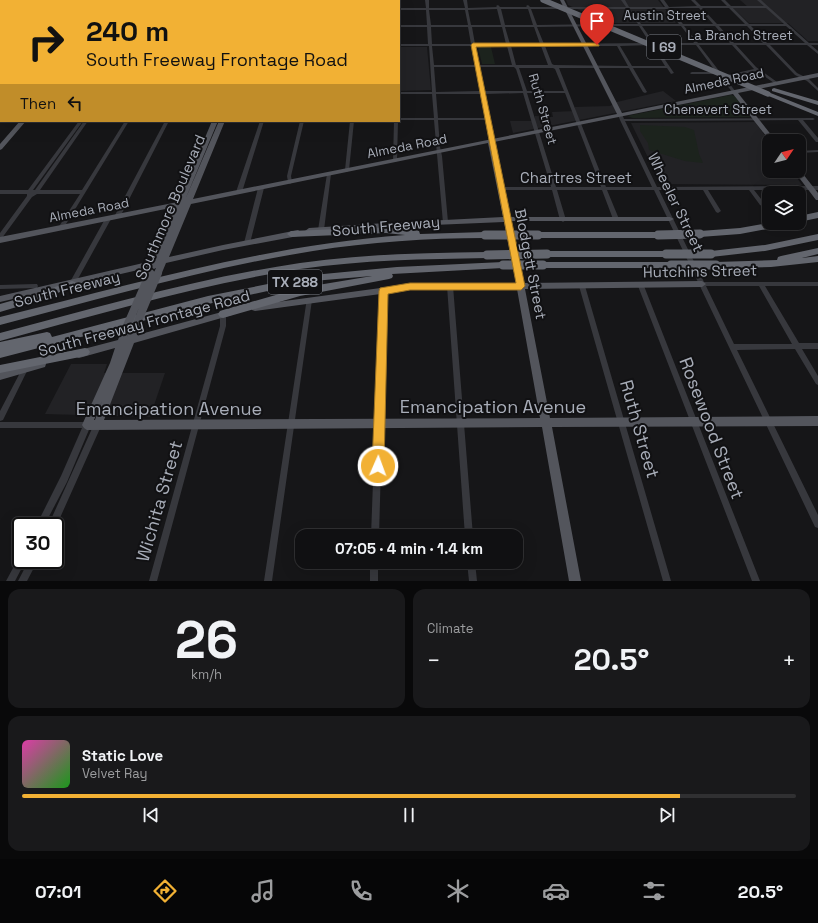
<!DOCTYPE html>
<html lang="en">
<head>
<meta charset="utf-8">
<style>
  body { margin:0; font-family:"Space Grotesk",sans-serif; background:#19191b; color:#f1f3f6; height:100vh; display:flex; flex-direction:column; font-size:15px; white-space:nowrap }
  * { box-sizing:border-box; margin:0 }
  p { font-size:13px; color:#9c9d9f }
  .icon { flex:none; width:22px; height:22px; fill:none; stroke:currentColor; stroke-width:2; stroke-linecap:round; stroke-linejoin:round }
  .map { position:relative; height:581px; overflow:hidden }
  .drawer { display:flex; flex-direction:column; gap:8px; padding:8px; background:#09090a; flex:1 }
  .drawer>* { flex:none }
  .top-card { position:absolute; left:0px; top:0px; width:400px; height:122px; box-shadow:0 4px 16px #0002,0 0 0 1px #303032; background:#f2b134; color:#111; overflow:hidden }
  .needle { width:26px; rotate:55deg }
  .controls { position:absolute; left:762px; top:134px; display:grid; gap:8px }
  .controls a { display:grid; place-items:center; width:44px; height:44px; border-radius:8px; background:#101012; box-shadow:0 4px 16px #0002,0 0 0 1px #303032; font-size:20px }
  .speed { position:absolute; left:12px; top:517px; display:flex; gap:8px; font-size:20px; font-weight:700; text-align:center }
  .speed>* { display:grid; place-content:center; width:52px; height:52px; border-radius:50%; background:#101012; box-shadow:0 4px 16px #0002,0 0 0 1px #303032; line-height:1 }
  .speed .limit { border:2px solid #111; border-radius:6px; background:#fff; color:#111 }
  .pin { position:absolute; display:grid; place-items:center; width:34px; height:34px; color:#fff; margin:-41px -17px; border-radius:50% 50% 50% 0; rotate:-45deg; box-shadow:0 0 4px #0007 }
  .pin .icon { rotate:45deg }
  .me { position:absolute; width:44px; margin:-22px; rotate:2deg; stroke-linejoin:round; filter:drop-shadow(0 0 3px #0008) }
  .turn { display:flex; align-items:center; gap:14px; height:84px; padding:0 20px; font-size:18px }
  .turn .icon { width:52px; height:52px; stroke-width:2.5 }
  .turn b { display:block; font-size:28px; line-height:34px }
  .then { display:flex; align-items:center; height:38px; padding:0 20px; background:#0003; gap:8px; font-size:15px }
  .big { font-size:30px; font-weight:600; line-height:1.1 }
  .drawer .widget { flex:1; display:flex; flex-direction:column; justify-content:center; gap:6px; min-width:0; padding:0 14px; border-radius:12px; background:#19191b }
  .drawer .dial { align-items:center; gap:0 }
  .dial b { font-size:52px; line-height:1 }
  .song { display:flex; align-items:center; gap:12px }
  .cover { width:48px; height:48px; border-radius:6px; background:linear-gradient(135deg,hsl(320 70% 55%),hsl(120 70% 35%)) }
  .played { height:4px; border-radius:2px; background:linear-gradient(90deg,#f2b134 85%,#303032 85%) }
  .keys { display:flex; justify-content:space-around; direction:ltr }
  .heat { display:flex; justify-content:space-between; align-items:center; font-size:22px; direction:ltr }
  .drawer .tiles { flex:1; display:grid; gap:8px; grid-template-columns:1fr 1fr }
  .widget:last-child { grid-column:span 2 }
  .trip { position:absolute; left:295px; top:529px; width:228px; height:40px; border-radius:12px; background:#101012; box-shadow:0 4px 16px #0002,0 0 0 1px #303032; font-weight:600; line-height:40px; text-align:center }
  .menu { display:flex; height:64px; justify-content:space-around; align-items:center; background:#060607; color:#9c9d9f }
  .menu .icon { width:28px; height:28px }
  .menu .current { color:#f2b134 }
  .menu b { font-size:18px; color:#f1f3f6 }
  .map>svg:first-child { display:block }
</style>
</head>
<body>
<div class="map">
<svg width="818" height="581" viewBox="0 0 818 581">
  <rect width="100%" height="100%" fill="#161618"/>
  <!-- built -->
  <path fill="#222225" d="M566,0H658L676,23H609L568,5Z
    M740,0H818V41H808L788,23H749L733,8L748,7Z
    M399,47H427L431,90L399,91Z
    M663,91L676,101L513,133L510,121H535V116L553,117L552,112L575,111V107L610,106L617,102Z
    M755,122L769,141V171H792L802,185L661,184L631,123Z
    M71,364H107L104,373H165L150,417L45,414Z"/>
  <!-- green -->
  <path fill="#1c231d" d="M478,47H491L495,64H482Z
    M731,95L735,96L750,117L633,118L627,116Z
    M640,125L685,127L694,130L699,154L703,163L685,161L649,150L648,143L640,131Z"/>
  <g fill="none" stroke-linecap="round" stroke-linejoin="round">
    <!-- minor -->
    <path fill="#37383d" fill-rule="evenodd" d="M35,0H39L38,1H34Z
      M80,0H84L83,1H79Z
      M166,0H170L169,1H165Z
      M229,0H233V1H229Z
      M297,0H301V1H297Z
      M327,0H331V1H327Z
      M364,0H368V1H364Z
      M425,0H429V8H465L463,0H467L468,8L497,7L496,6L498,5L500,7H527L526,6L528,5L530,7H595L594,6L596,5L598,7H626L621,0H625L629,7H665L660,0H664L669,7L697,6L691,0H695L701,6H727L721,0H725L731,6H764L757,0H761L809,43H818V45H811L818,51V54L807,45H770L797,73L809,79L818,88V91L807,81L795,75L766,45H736L756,67L777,82L774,83L757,71L725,78L736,92L734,93H733L718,74H691L690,73L692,72H716L696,45H655L674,73L671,74L667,68H633L647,92L645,93L643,92L629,68H559L606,187H652L620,120L618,115V114H622L624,119L813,118L815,119L813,120H803L818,138V142H816L798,120L625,121L657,187L818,186V190H754L765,204L762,206L760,205L749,190H708L721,211L718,213L716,212L703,190H659L704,282H818V286H765L799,343H818V349H802L818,376V385L816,384L795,349L737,350L818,515V528L815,527L654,190H607L619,219L616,221L613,219L602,190H557L566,220L563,222L560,220L552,190H500L499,189L502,187H551L523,93L484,94L493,141V142H489V141L485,120H438L440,147L442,156L448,222L447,223H443L434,120H399V118H434L432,94H399V92H432L429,46H399V44H428L427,27H399V25H427L426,10H399V8H426ZM670,8H699L713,24H683ZM702,8H729L745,24H717ZM733,8H766L784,24H749ZM497,9L501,25H471L468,10ZM501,9H528L533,25H505ZM531,9H596L605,24L537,25ZM599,9H627L638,24H609ZM630,9H667L679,24H641ZM429,10H465L468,25H431ZM607,26H639L650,43L544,44L537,27ZM642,26H681L694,43H654ZM684,26H715L730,43H698ZM719,26H747L763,43H734ZM751,26H786L805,43H767ZM431,27H468L471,44H432ZM472,27H502L506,44H475ZM505,27H534L540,44H510ZM652,45L665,66H632L620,46ZM699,45H732L754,69L723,76ZM432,46H472L475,65H434ZM475,46H507L512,65H479ZM511,46H541L548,65H516ZM545,46H617L628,66L554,65L552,64ZM434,67H475L480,91L436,92ZM479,67H514L516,69L523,91H484ZM519,68H553L555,69L564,91H527ZM527,93H565L601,187H556ZM436,94H480L485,118H438ZM706,286H759L792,344H734Z
      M0,8H1V11H0Z
      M0,32H1V35H0Z
      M0,45H1V47H0Z
      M0,69H1V71H0Z
      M0,82H1V85H0Z
      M0,93H1V95H0Z
      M0,119H1V121H2H0Z
      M79,121H83L33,190H35L84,121H88L40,190H82L125,121H129L63,229H59L58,228L80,194H37L32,197L2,238L0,239V233L27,196V194H0V190H28Z
      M165,121H169L120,217L119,218H115L114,217Z
      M260,121H264L242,192L241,193H237L236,192Z
      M300,121H304L291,176L292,182L290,184L288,182L287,176Z
      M350,121H354L349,170L347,172L345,170Z
      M394,121H398L397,161L395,162L393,161Z
      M818,150V152L799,153V151Z
      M329,172L331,174L324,230L321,232L318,230L327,174Z
      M261,186L264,188L250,243L247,245L244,243L258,188Z
      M108,217L111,219L74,286H70L69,284L70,282L105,219Z
      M35,284H37L38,286L37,288H35L0,289V285Z
      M448,284H452L453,286L473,536H465L447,286Z
      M580,284H584L585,286L671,581H663L579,286Z
      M639,284H643L644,286L760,581H752L638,286Z
      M381,289H385L386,291L379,536H371L380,291Z
      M307,298H311L312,300L272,581H264Z
      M223,311L225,312L226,314V326L157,581H149L220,326V314L221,312Z
      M25,366L27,367L28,369L3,420L0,421V411L23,367Z
      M98,421L101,422L102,424L55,529V526H48L95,422Z
      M0,422H87L90,423L91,425L67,482L44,526H36L61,476L82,428H0Z
      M21,556V560H26L15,581H6L19,557Z
      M29,560H38L27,581H18Z
      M370,562H378V581H370Z
      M467,562H475L477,581H469Z"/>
    <!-- major -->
    <path fill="#53555c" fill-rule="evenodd" d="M266,0H270V1H266Z
      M560,0H564L622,113L818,73V77L738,93L776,141H770L733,94L494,142L510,217H670L674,219L670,221H511L524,283L702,281L706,284L702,287L525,289L550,418L818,416V426L552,427L581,581H569L542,427L87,430L84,428L82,425L110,363L115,348L79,358L76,357L75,354L76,351L118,340L123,326L126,325L129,326L130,328L127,337L132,326L135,325L138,326L139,328L137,335L229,310L232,311L233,313L232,315L134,343L104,420L540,418L517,289L410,290L255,311L252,310L251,308L252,306L255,305L410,284L516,283L504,222L386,227L309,234L305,231L309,228L386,223L503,217L488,143L191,204L169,257L223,245L298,230L302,233L298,236L223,250L166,263L161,275L158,276L154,273L156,268L154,269L151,267L0,302V296L152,261L175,207L0,243V237L178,202L212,121H218L185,200L219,121H225L193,199L617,114ZM102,401L95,420H94Z
      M20,121H26L2,149L0,150V144Z
      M799,169L818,193V200H816L794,171H799Z
      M42,360L45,361L46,364L45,367L0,380V372Z"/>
    <!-- highway -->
    <path fill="#63666e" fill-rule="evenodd" d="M774,88L818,101V105L772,91V89Z
      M768,92L818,112V116L766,95V93Z
      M818,212V218L799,222V216Z
      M769,223H787L783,226L740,234L700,237L696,234L700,231L740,228Z
      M386,227L416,230L419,231L420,234L485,232L489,235L485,238C427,238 370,242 313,251C207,268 104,298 0,325V317C134,284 267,245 405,235L386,233L291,237L287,234L291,231Z
      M538,232H658L662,235L658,238H538L534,235Z
      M818,234V240L765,251L711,257L707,254L711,251L765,245Z
      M818,248V254L802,258L818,256V262L771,267L716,268L712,265L716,262L777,260L778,257L781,256Z
      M547,251H666L670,254L666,257H547L543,254Z
      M487,252L491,255L487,258C425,259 362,260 300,269C198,285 99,314 0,341V333C99,307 198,278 300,263C362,254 425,253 487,252Z
      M503,262L507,265L503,268L392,274L393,276L392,278L389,279L300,296L223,318L220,317L218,314L220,311L223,310L300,288L372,276L313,281L208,304L0,358V342L47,332L50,333L52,337L208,296L313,275L397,267Z
      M543,262H671L675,265L671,268H543L539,265Z
      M72,281L75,282L76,284L75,286L40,300L0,312V304L35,294Z
      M85,348L88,349L90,352L88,355L85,356L0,373V365Z"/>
    <!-- major-bridge -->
    <path stroke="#53555c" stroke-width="8" d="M126,328L150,273
      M135,328L158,273"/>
    <!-- highway-bridge-far1 -->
    <path stroke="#63666e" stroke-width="5.5" d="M543,0L768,94"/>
    <!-- highway-bridge -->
    <path stroke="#63666e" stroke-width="9" d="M485,235H538
      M658,235L700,234
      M666,254H711
      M487,255L547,254
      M503,265H543
      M671,265H716"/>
  </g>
  <!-- route -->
  <path fill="#f2b134" stroke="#9d7322" d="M597,43L599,45V46L476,47L525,286L521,290H410L388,294L384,466L382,470L378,471L374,470L372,466L379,291L380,288L410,283H516L471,45L473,43Z"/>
  <g text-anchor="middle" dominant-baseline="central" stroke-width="4" stroke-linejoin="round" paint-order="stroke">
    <!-- far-street labels -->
    <g font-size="13" fill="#a8adb8" stroke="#111113">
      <text x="665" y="15">Austin Street</text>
      <text x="740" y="35">La Branch Street</text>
      <text transform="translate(724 81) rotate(-12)">Almeda Road</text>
      <text transform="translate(543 109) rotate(74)">Ruth Street</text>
      <text x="718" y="109">Chenevert Street</text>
      <text transform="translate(407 146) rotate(-11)">Almeda Road</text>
      <text transform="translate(89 210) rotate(-11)">Almeda Road</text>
    </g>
    <!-- shield labels -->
    <g fill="#111113" stroke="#7b7e86" stroke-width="1">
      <rect x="647" y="35" width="34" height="24" rx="3"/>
      <rect x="268" y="270" width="54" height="24" rx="3"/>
    </g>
    <g font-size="14" font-weight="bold" fill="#a8adb8">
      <text x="664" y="47">I 69</text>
      <text x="295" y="282">TX 288</text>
    </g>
    <!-- street labels -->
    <g font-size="15" fill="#a8adb8" stroke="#111113">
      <text x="576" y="177">Chartres Street</text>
      <text transform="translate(676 202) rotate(64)">Wheeler Street</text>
      <text transform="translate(170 207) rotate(-67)">Southmore Boulevard</text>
      <text transform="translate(386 226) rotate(-5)">South Freeway</text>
      <text transform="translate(531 264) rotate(79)">Blodgett Street</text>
      <text transform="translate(700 271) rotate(-1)">Hutchins Street</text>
      <text transform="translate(67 289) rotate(-14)">South Freeway</text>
      <text transform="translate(144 323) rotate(-15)">South Freeway Frontage Road</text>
    </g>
    <!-- near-street labels -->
    <g font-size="18" fill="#a8adb8" stroke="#111113">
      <text x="493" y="406">Emancipation Avenue</text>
      <text x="169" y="408">Emancipation Avenue</text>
      <text transform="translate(712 428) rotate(69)">Rosewood Street</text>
      <text transform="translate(640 429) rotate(74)">Ruth Street</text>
      <text transform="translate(159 501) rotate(-74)">Wichita Street</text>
    </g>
  </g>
</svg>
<div class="controls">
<a><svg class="needle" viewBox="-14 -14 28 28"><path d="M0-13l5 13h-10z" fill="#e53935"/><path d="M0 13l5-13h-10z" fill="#9c9d9f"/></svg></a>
<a><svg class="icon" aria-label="layers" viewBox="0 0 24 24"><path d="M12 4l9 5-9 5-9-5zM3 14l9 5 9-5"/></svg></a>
</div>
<div class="speed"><div class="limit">30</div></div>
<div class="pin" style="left:597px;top:45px;background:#d93025"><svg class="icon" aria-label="arrive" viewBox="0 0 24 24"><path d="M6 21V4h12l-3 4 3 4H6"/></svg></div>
<svg class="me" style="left:378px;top:466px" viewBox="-20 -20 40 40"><circle r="17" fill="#f2b134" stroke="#fff" stroke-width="3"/><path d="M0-11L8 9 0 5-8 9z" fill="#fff"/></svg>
<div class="trip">07:05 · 4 min · 1.4 km</div>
<div class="top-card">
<div class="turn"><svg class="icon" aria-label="right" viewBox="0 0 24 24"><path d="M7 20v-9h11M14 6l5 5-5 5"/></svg><div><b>240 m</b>South Freeway Frontage Road</div></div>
<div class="then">Then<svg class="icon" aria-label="left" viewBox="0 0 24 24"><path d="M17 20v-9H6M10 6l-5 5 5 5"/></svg></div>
</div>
</div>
<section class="drawer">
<div class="tiles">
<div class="widget dial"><b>26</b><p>km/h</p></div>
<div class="widget"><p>Climate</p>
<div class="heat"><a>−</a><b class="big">20.5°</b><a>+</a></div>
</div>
<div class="widget">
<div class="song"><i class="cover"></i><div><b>Static Love</b><p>Velvet Ray</p></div></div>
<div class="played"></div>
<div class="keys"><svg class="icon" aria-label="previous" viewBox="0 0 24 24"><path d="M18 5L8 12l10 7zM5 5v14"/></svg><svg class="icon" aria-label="pause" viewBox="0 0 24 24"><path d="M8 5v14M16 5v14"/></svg><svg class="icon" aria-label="next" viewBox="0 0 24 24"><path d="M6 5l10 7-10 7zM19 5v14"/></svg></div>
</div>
</div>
</section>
<nav class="menu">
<b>07:01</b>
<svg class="icon current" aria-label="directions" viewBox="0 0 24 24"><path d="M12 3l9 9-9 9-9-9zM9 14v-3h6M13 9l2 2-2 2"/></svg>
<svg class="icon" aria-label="music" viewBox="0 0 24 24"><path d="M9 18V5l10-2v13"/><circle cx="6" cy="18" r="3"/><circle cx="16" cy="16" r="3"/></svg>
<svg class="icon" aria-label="phone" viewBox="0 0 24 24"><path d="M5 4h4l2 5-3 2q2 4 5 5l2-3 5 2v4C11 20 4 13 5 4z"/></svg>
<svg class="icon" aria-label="climate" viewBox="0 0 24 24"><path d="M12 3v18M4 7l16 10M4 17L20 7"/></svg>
<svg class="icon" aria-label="car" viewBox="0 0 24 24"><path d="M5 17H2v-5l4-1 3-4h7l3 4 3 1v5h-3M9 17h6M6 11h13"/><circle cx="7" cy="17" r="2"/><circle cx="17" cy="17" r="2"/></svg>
<svg class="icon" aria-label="filters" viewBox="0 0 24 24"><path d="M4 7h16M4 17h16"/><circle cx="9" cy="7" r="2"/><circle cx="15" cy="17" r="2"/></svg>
<b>20.5°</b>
</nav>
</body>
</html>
